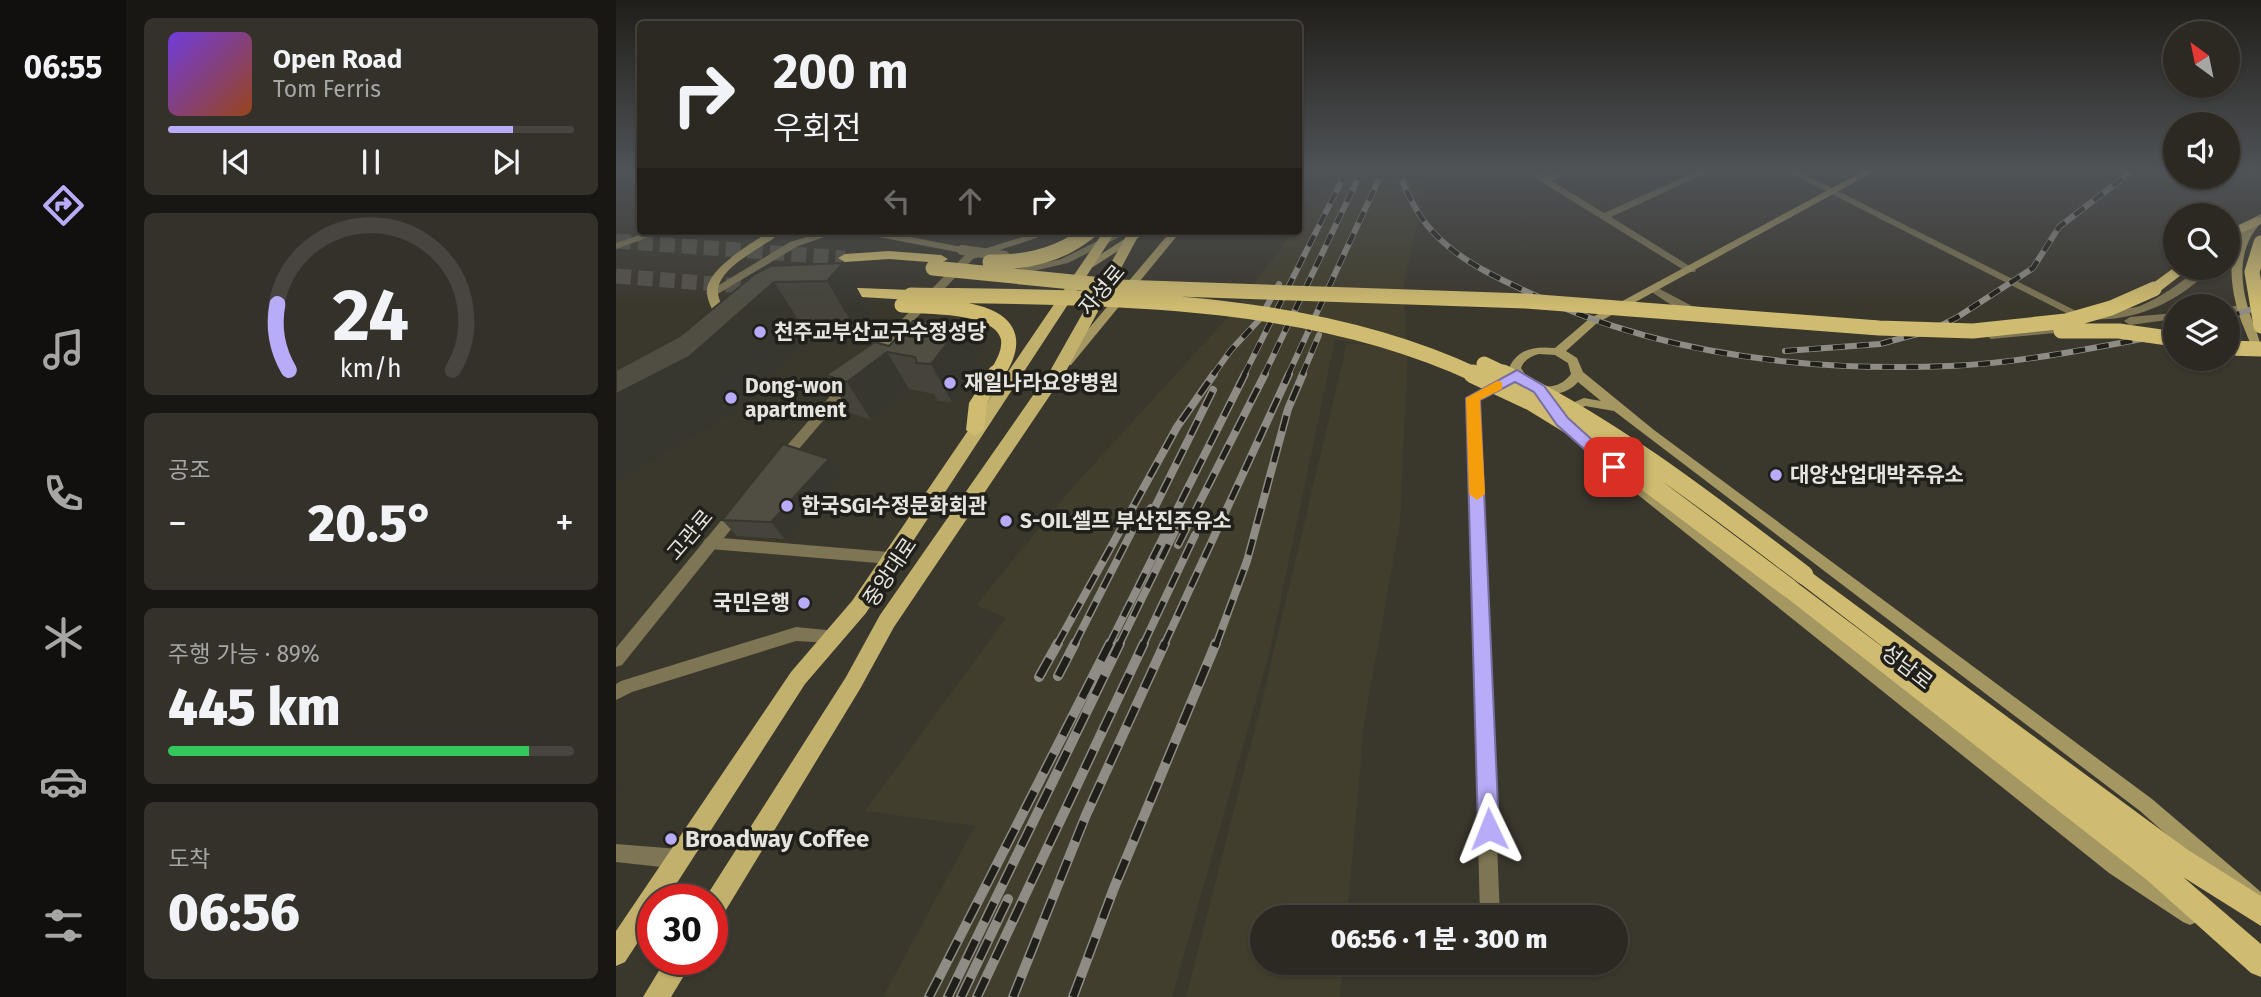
<!DOCTYPE html>
<html lang="ko">
<head>
<meta charset="utf-8">
<style>
  body { margin:0; font-family:"Fira Sans","Noto Sans KR",sans-serif; background:#34312a; color:#f1f3f6; height:100vh; display:flex; flex-direction:column; font-size:26px; white-space:nowrap }
  * { box-sizing:border-box; margin:0 }
  p { font-size:23px; color:#a6a6a5 }
  .icon { flex:none; width:38px; height:38px; fill:none; stroke:currentColor; stroke-width:2; stroke-linecap:round; stroke-linejoin:round }
  .map { position:relative; flex:1; overflow:hidden }
  .details { display:flex; flex-direction:column; gap:18px; padding:18px; background:#181713; width:490px }
  .details>* { flex:none }
  .guide { position:absolute; left:21px; top:21px; width:665px; height:214px; border-radius:7px; box-shadow:0 2px 5px #0004,0 0 0 2px #484540; background:#2c2922; color:#f1f3f6; overflow:hidden }
  .needle { width:46px; rotate:327deg }
  .controls { position:absolute; left:1547px; top:21px; display:grid; gap:14px }
  .controls a { display:grid; place-items:center; width:77px; height:77px; border-radius:50%; background:#2c2922; box-shadow:0 2px 5px #0004,0 0 0 2px #484540; font-size:35px }
  .speed { position:absolute; left:21px; top:884px; display:flex; gap:14px; font-size:35px; font-weight:700; text-align:center }
  .speed>* { display:grid; place-content:center; width:91px; height:91px; border-radius:50%; background:#2c2922; box-shadow:0 2px 5px #0004,0 0 0 2px #484540; line-height:1 }
  .speed .limit { border:10px solid #d22; background:#fff; color:#111 }
  .pin { position:absolute; display:grid; place-items:center; width:60px; height:60px; color:#fff; margin:-30px; border-radius:14px; box-shadow:0 4px 10px #0006 }
  .me { position:absolute; width:77px; margin:-38px; rotate:358deg; stroke-linejoin:round; filter:drop-shadow(0 0 5px #0008) }
  .turn { display:flex; align-items:center; gap:24px; height:147px; padding:0 21px; font-size:32px }
  .turn .icon { width:91px; height:91px; stroke-width:2.5 }
  .turn b { display:block; font-size:49px; line-height:60px }
  .lanes { display:flex; align-items:center; height:66px; padding:0 21px; background:#0003; justify-content:center; gap:35px; direction:ltr }
  .lanes .off { opacity:.35 }
  .big { font-size:52px; font-weight:800; line-height:1.1 }
  .details .card { flex:1; display:flex; flex-direction:column; justify-content:center; gap:10px; min-width:0; padding:0 24px; border-radius:10px; background:#34312a }
  .details .dial { align-items:center; gap:0 }
  .dial svg { height:182px; overflow:visible; fill:none; stroke:#484540; stroke-width:7; stroke-linecap:round; text-anchor:middle }
  .dial text { fill:#f1f3f6; stroke:none }
  .song { display:flex; align-items:center; gap:21px }
  .cover { width:84px; height:84px; border-radius:10px; background:linear-gradient(135deg,hsl(260 70% 55%),hsl(20 70% 35%)) }
  .played { height:7px; border-radius:4px; background:linear-gradient(90deg,#b8abf7 85%,#484540 85%) }
  .keys { display:flex; justify-content:space-around; direction:ltr }
  .heat { display:flex; justify-content:space-between; align-items:center; font-size:38px; direction:ltr }
  .charge { height:10px; border-radius:5px; background:linear-gradient(90deg,#34c759 89%,#484540 0) }
  .trip { position:absolute; left:634px; top:905px; width:378px; height:70px; border-radius:35px; background:#2c2922; box-shadow:0 2px 5px #0004,0 0 0 2px #484540; font-weight:800; line-height:70px; text-align:center }
  main { display:flex; flex:1; min-height:0 }
  .menu { display:flex; flex-direction:column; width:126px; justify-content:space-around; align-items:center; background:#12100e; color:#a6a6a5 }
  .menu .icon { width:49px; height:49px }
  .menu .active { color:#b8abf7 }
  .menu b { font-size:32px; color:#f1f3f6 }
  .map>svg:first-child { display:block }
</style>
</head>
<body>
<main>
<nav class="menu">
<b>06:55</b>
<svg class="icon active" aria-label="directions" viewBox="0 0 24 24"><path d="M12 3l9 9-9 9-9-9zM9 14v-3h6M13 9l2 2-2 2"/></svg>
<svg class="icon" aria-label="music" viewBox="0 0 24 24"><path d="M9 18V5l10-2v13"/><circle cx="6" cy="18" r="3"/><circle cx="16" cy="16" r="3"/></svg>
<svg class="icon" aria-label="phone" viewBox="0 0 24 24"><path d="M5 4h4l2 5-3 2q2 4 5 5l2-3 5 2v4C11 20 4 13 5 4z"/></svg>
<svg class="icon" aria-label="climate" viewBox="0 0 24 24"><path d="M12 3v18M4 7l16 10M4 17L20 7"/></svg>
<svg class="icon" aria-label="car" viewBox="0 0 24 24"><path d="M5 17H2v-5l4-1 3-4h7l3 4 3 1v5h-3M9 17h6M6 11h13"/><circle cx="7" cy="17" r="2"/><circle cx="17" cy="17" r="2"/></svg>
<svg class="icon" aria-label="filters" viewBox="0 0 24 24"><path d="M4 7h16M4 17h16"/><circle cx="9" cy="7" r="2"/><circle cx="15" cy="17" r="2"/></svg>
</nav>
<section class="details">
<div class="card">
<div class="song"><i class="cover"></i><div><b>Open Road</b><p>Tom Ferris</p></div></div>
<div class="played"></div>
<div class="keys"><svg class="icon" aria-label="previous" viewBox="0 0 24 24"><path d="M18 5L8 12l10 7zM5 5v14"/></svg><svg class="icon" aria-label="pause" viewBox="0 0 24 24"><path d="M8 5v14M16 5v14"/></svg><svg class="icon" aria-label="next" viewBox="0 0 24 24"><path d="M6 5l10 7-10 7zM19 5v14"/></svg></div>
</div>
<div class="card dial"><svg viewBox="0 0 100 80">
<path d="M14 69A42 42 0 1 1 86 69"/>
<path d="M14 69A42 42 0 0 1 9 40" stroke="#b8abf7"/>
<text x="50" y="56" font-size="32" font-weight="700">24</text>
<text x="50" y="72" font-size="11">km/h</text>
</svg></div>
<div class="card"><p>공조</p>
<div class="heat"><a>−</a><b class="big">20.5°</b><a>+</a></div>
</div>
<div class="card"><p>주행 가능 · 89%</p><b class="big">445 km</b><div class="charge"></div></div>
<div class="card"><p>도착</p><b class="big">06:56</b></div>
</section>
<div class="map">
<svg width="1645" height="997" viewBox="0 0 1645 997">
  <rect width="100%" height="100%" fill="#3a372d"/>
  <!-- built -->
  <path fill="#423e2d" d="M722,168H808L806,199L788,283L790,347L719,340L654,651L556,997H267L359,826L249,811L390,618L360,605L457,487L614,315L678,231H682L683,226Z
    M731,343L792,350L784,522L748,724L731,917H646V962L727,963L724,997H570L646,701Z"/>
  <g fill="none" stroke-linecap="round" stroke-linejoin="round">
    <!-- trunk-tunnel -->
    <path stroke="#545148" stroke-width="15" stroke-dasharray="15 7" stroke-linecap="butt" d="M0,241L229,258
      M0,276L149,288"/>
    <!-- minor -->
    <path fill="#7d7554" fill-rule="evenodd" d="M903,168H914L929,177L950,168H963L936,181L988,213L1088,168H1101L995,217L1080,270L1079,272H1071Z
      M1164,168H1176L1470,316L1464,319L1460,318Z
      M210,231H226L182,246L100,295H92L90,293L174,242Z
      M242,231H263L346,247L351,250L346,253L247,234Z
      M1626,242L1631,245L1630,247L1612,256V249Z
      M1584,268H1596C1570,295 1531,317 1492,319C1484,319 1477,321 1471,316C1482,308 1509,311 1524,306C1546,297 1565,282 1584,268Z
      M1038,286L1076,306L1088,308L1090,310C1073,321 1049,300 1034,291L1032,289Z
      M1626,305L1630,306V310L1612,313V307Z
      M1559,313V319L1514,325L1508,321L1514,317Z
      M1456,324L1462,328L1460,331L1375,339L1369,335L1375,331Z
      M887,378L893,382L891,385L863,400L884,917H864L851,398Z
      M94,537L273,552L278,554L280,558L278,562L273,564L94,549L89,547L87,543L89,539Z
      M0,844L63,849L70,852L73,859L70,866L63,869L0,862Z"/>
    <!-- tertiary -->
    <path fill="#7d7554" fill-rule="evenodd" d="M35,231H50L0,249V243Z
      M425,231H441L357,259L260,360H252L250,357L252,354L349,255Z
      M502,231H515L452,263L396,276L391,273L392,271L445,259Z
      M235,376L239,377L241,380L239,383L171,463H161L159,460L161,457L231,377Z
      M123,504L128,505L130,509L128,513L6,665L0,667V648L118,505Z
      M180,627L221,631L223,636L221,641L215,643L180,641L16,692L0,700V684L5,681Z"/>
    <!-- secondary -->
    <path fill="#a49762" fill-rule="evenodd" d="M1253,168H1265L981,323L950,351L961,358L967,372L1038,430L1536,799L1645,892V915L1638,912L1524,811L998,411L969,406L952,415H942L941,412L942,409L968,398L985,401L962,382C946,400 921,395 902,384L893,368C902,348 919,346 939,348L973,319ZM923,354L939,355L952,363L955,374C940,394 916,388 905,368C908,360 915,356 923,354Z
      M1645,214V223C1620,249 1624,286 1635,317C1640,331 1645,340 1645,355C1636,351 1632,337 1628,328C1614,295 1603,233 1645,214Z
      M155,231H167C151,246 104,265 102,290C101,300 110,312 114,321L108,325L104,323C99,315 91,302 91,292C90,269 137,242 155,231Z
      M521,231H533L477,267H469L468,265Z
      M555,231H565L455,365H447L445,362L447,359Z
      M1026,485L1031,486L1507,859L1581,908L1584,915L1581,922L1574,925L1567,922L1493,873L1021,494L1019,490Z"/>
    <!-- primary -->
    <path fill="#c2b16c" fill-rule="evenodd" d="M488,231H500L250,613L189,684L50,900H37V919L9,962L0,966V931L175,672L236,601Z
      M513,231H525L449,373L278,627L244,689L105,918L96,921V900H88L230,677L264,615L434,371Z
      M50,959H78L55,997H27Z"/>
    <!-- trunk -->
    <path fill="#d0bc70" fill-rule="evenodd" d="M1640,217L1645,218V224L1612,239V230Z
      M273,251L325,255L332,259L325,263L273,259L229,262L222,258L229,254Z
      M1559,267L1574,268L1543,292H1533V286Z
      M217,287L295,290L303,295L295,300L212,295V289Z
      M371,382L380,388L371,403L368,430L359,436L350,430L353,403L365,384Z
      M1188,567L1572,850L1645,896V926L1567,877L1645,944V977L1635,973L1531,880L1166,594L1163,588L1166,582L1173,580L1180,582L1288,663L1181,581L1178,575L1181,569Z"/>
    <defs>
      <path id="rail-far2" d="M781,168C790,191 800,214 817,232C840,257 871,273 901,287C1035,354 1186,372 1334,366C1410,363 1484,346 1559,333
        M1612,317L1645,306
        M1169,351L1264,344L1316,330L1340,318L1417,268L1443,227L1520,168
        M597,375L615,350L643,320L663,284
        M628,375L732,168
        M648,375L747,168
        M672,375L768,168
        M686,375L703,335"/>
      <path id="rail-far1" d="M532,521L597,390
        M562,545L649,374
        M441,645L561,427L598,374
        M458,645L518,527L535,508
        M493,645L629,374
        M503,645L560,529
        M527,645L579,535
        M548,645L673,374
        M600,645L631,561L672,409L687,374"/>
      <path id="rail" d="M442,676L459,643
        M423,677L442,643
        M313,997L494,643
        M332,997L504,643
        M345,997L392,899
        M361,997L528,643
        M397,997L470,815L549,643
        M457,997L498,888L600,643"/>
    </defs>
    <!-- rail-far2 casing -->
    <use href="#rail-far2" stroke="#8e8c84" stroke-width="6"/>
    <!-- rail-far1 casing -->
    <use href="#rail-far1" stroke="#8e8c84" stroke-width="8"/>
    <!-- rail casing -->
    <use href="#rail" stroke="#8e8c84" stroke-width="10"/>
    <!-- rail-far2 -->
    <use href="#rail-far2" stroke="#201f1a" stroke-width="4.5" stroke-dasharray="12" stroke-linecap="butt"/>
    <!-- rail-far1 -->
    <use href="#rail-far1" stroke="#201f1a" stroke-width="5" stroke-dasharray="16" stroke-linecap="butt"/>
    <!-- rail -->
    <use href="#rail" stroke="#201f1a" stroke-width="7" stroke-dasharray="21" stroke-linecap="butt"/>
    <!-- minor-bridge -->
    <path stroke="#7d7554" stroke-width="10" d="M346,250L389,256"/>
    <!-- trunk-bridge-far1 -->
    <path stroke="#d0bc70" stroke-width="15" d="M1645,243L1636,272L1645,326
      M374,262C411,263 445,255 474,231
      M317,268L516,288
      M503,287L910,301L1263,328L1357,331L1450,321L1495,308L1538,289
      M295,295C482,298 687,294 860,375
      M286,305C328,307 428,305 380,375
      M1445,331H1503L1559,339
      M1612,348L1645,349
      M868,364L891,375"/>
    <!-- trunk-bridge -->
    <path stroke="#d0bc70" stroke-width="19" d="M857,374L915,401L959,428L1173,588
      M887,374C996,427 1092,502 1188,575
      M371,388L381,374"/>
  </g>
  <!-- wall -->
  <path fill="#45433a" d="M227,263L258,319L244,337L194,338L117,413L64,336L139,274Z
    M346,324L364,362L336,402L322,401L318,394L293,389L255,420L235,413L210,375L273,346Z
    M213,459L225,475L169,539L121,536L106,520Z"/>
  <!-- shaded-wall -->
  <path fill="#38372f" d="M227,263L258,319L244,337L211,281Z
    M158,282L194,338L117,413L0,480V394Z
    M346,324L364,362L336,402L315,364Z
    M271,352L293,389L255,420L231,382Z
    M213,459L225,475L169,539L155,522Z
    M0,780L8,786L0,794Z"/>
  <!-- building -->
  <path fill="#504e43" stroke="#38372f" stroke-width="2" d="M227,263L211,281L158,282L73,357L0,394V370L64,336L139,274L155,266Z
    M297,321L346,324L315,364L301,363L299,357L271,352L231,382L210,375L259,342L273,346Z
    M167,444L213,459L155,522L106,520Z"/>
  <!-- sky -->
  <linearGradient id="sky" x2="0" y2="1"><stop stop-color="#201e19"/><stop offset="0.55" stop-color="#4f5357"/><stop offset="1" stop-color="#4f5357" stop-opacity="0"/></linearGradient>
  <rect width="1645" height="308" fill="url(#sky)"/>
  <!-- route -->
  <path fill="#b8abf7" stroke="#786fa1" stroke-width="2" d="M901,370L928,386L952,418L1006,467L1003,471H993L941,425L918,392L899,382L864,400L883,829L880,836L873,839L865,836L862,829L850,398Z"/>
  <!-- slow -->
  <path fill="#f59e0b" d="M881,381L886,382V389L864,400L869,494L861,500L853,494L850,398Z"/>
  <!-- markers -->
  <g fill="#b8abf7" stroke="#201f1a" stroke-width="2.5">
    <circle cx="144" cy="332" r="7"/>
    <circle cx="334" cy="383" r="7"/>
    <circle cx="115" cy="398" r="7"/>
    <circle cx="1160" cy="475" r="7"/>
    <circle cx="171" cy="506" r="7"/>
    <circle cx="390" cy="521" r="7"/>
    <circle cx="188" cy="603" r="7"/>
    <circle cx="55" cy="839" r="7"/>
  </g>
  <g text-anchor="middle" dominant-baseline="central" stroke-width="7" stroke-linejoin="round" paint-order="stroke">
    <!-- street labels -->
    <g font-size="21" fill="#e5e4de" stroke="#201f1a">
      <text transform="translate(486 290) rotate(-50)">자성로</text>
      <text transform="translate(74 535) rotate(-50)">고관로</text>
      <text transform="translate(274 572) rotate(-56)">중앙대로</text>
      <text transform="translate(1291 667) rotate(38)">성남로</text>
    </g>
    <!-- poi labels -->
    <g font-size="21" font-weight="bold" fill="#e5e4de" stroke="#201f1a" text-anchor="start">
      <text x="158" y="332">천주교부산교구수정성당</text>
      <text x="348" y="383">재일나라요양병원</text>
      <text x="129" y="386">Dong-won<tspan x="129" dy="24">apartment</tspan></text>
      <text x="1174" y="475">대양산업대박주유소</text>
      <text x="185" y="506">한국SGI수정문화회관</text>
      <text x="404" y="521">S-OIL셀프 부산진주유소</text>
      <text x="174" y="603" text-anchor="end">국민은행</text>
    </g>
    <!-- near-poi labels -->
    <g font-size="24" font-weight="bold" fill="#e5e4de" stroke="#201f1a" text-anchor="start">
      <text x="69" y="839">Broadway Coffee</text>
    </g>
  </g>
</svg>
<div class="controls">
<a><svg class="needle" viewBox="-14 -14 28 28"><path d="M0-13l5 13h-10z" fill="#e53935"/><path d="M0 13l5-13h-10z" fill="#a6a6a5"/></svg></a>
<a><svg class="icon" aria-label="sound" viewBox="0 0 24 24"><path d="M4 9h4l5-4v14l-5-4H4zM17 9q2 3 0 6"/></svg></a>
<a><svg class="icon" aria-label="search" viewBox="0 0 24 24"><circle cx="10" cy="10" r="6"/><path d="M15 15l6 6"/></svg></a>
<a><svg class="icon" aria-label="layers" viewBox="0 0 24 24"><path d="M12 4l9 5-9 5-9-5zM3 14l9 5 9-5"/></svg></a>
</div>
<div class="speed"><div class="limit">30</div></div>
<div class="pin" style="left:998px;top:467px;background:#d93025"><svg class="icon" aria-label="arrive" viewBox="0 0 24 24"><path d="M6 21V4h12l-3 4 3 4H6"/></svg></div>
<svg class="me" style="left:873px;top:829px" viewBox="-20 -20 40 40"><path d="M0-17L14 15 0 8-14 15z" fill="#b8abf7" stroke="#fff" stroke-width="4"/></svg>
<div class="trip">06:56 · 1 분 · 300 m</div>
<div class="guide">
<div class="turn"><svg class="icon" aria-label="right" viewBox="0 0 24 24"><path d="M7 20v-9h11M14 6l5 5-5 5"/></svg><div><b>200 m</b>우회전</div></div>
<div class="lanes"><svg class="icon off" aria-label="left" viewBox="0 0 24 24"><path d="M17 20v-9H6M10 6l-5 5 5 5"/></svg><svg class="icon off" aria-label="ahead" viewBox="0 0 24 24"><path d="M12 20V5M6 11l6-6 6 6"/></svg><svg class="icon" aria-label="right" viewBox="0 0 24 24"><path d="M7 20v-9h11M14 6l5 5-5 5"/></svg></div>
</div>
</div>
</main>
</body>
</html>
